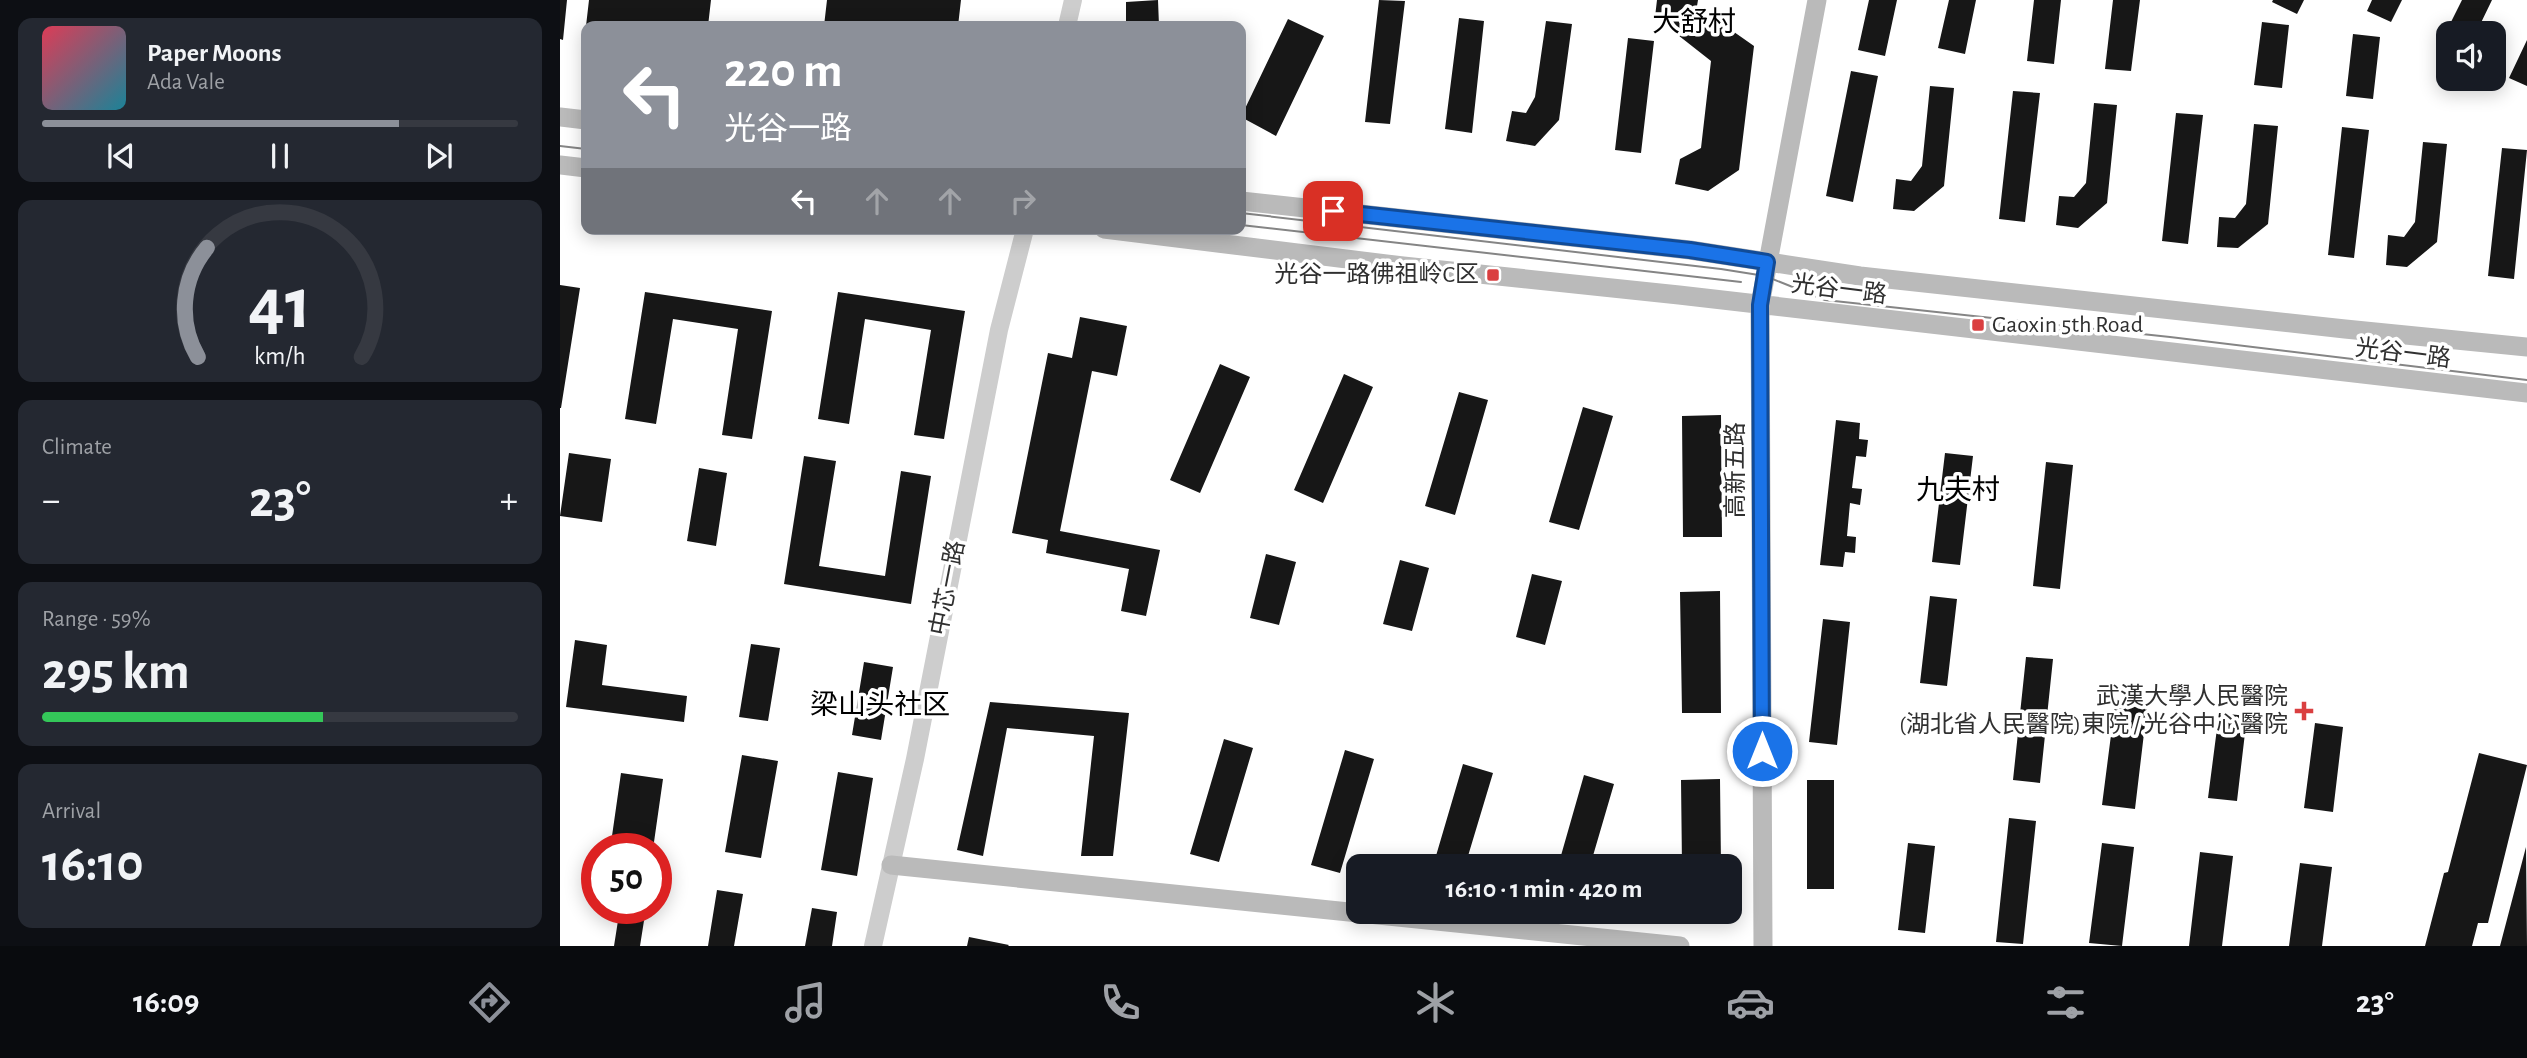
<!DOCTYPE html>
<html lang="en">
<head>
<meta charset="utf-8">
<style>
  body { margin:0; font-family:"Alegreya Sans","Noto Sans SC",sans-serif; background:#242831; color:#f1f3f6; height:100vh; display:flex; flex-direction:column; font-size:26px; white-space:nowrap }
  * { box-sizing:border-box; margin:0 }
  p { font-size:23px; color:#9ea1a6 }
  .icon { flex:none; width:38px; height:38px; fill:none; stroke:currentColor; stroke-width:2; stroke-linecap:round; stroke-linejoin:round }
  .map { position:relative; flex:1; overflow:hidden }
  .panel { display:flex; flex-direction:column; gap:18px; padding:18px; background:#0d0f14; width:560px }
  .panel>* { flex:none }
  .top-card { position:absolute; left:21px; top:21px; width:665px; height:214px; border-radius:14px; box-shadow:0 4px 18px #0003; background:#8c9099; color:#fff; overflow:hidden }
  .tools { position:absolute; left:1876px; top:21px; display:grid; gap:14px }
  .tools a { display:grid; place-items:center; width:70px; height:70px; border-radius:14px; background:#171b24; box-shadow:0 4px 18px #0003; font-size:35px }
  .speed { position:absolute; left:21px; top:833px; display:flex; gap:14px; font-size:35px; font-weight:700; text-align:center }
  .speed>* { display:grid; place-content:center; width:91px; height:91px; border-radius:50%; background:#171b24; box-shadow:0 4px 18px #0003; line-height:1 }
  .speed .limit { border:10px solid #d22; background:#fff; color:#111 }
  .pin { position:absolute; display:grid; place-items:center; width:60px; height:60px; color:#fff; margin:-30px; border-radius:14px; box-shadow:0 4px 10px #0006 }
  .me { position:absolute; width:77px; margin:-38px; rotate:0deg; stroke-linejoin:round; filter:drop-shadow(0 0 5px #0008) }
  .turn { display:flex; align-items:center; gap:24px; height:147px; padding:0 28px; font-size:32px }
  .turn .icon { width:91px; height:91px; stroke-width:2.5 }
  .turn b { display:block; font-size:49px; line-height:60px }
  .lanes { display:flex; align-items:center; height:66px; padding:0 28px; background:#0003; justify-content:center; gap:35px; direction:ltr }
  .lanes .off { opacity:.35 }
  .big { font-size:52px; font-weight:700; line-height:1.1 }
  .panel .card { flex:1; display:flex; flex-direction:column; justify-content:center; gap:10px; min-width:0; padding:0 24px; border-radius:14px; background:#242831 }
  .panel .dial { align-items:center; gap:0 }
  .dial svg { height:182px; overflow:visible; fill:none; stroke:#363941; stroke-width:7; stroke-linecap:round; text-anchor:middle }
  .dial text { fill:#f1f3f6; stroke:none }
  .song { display:flex; align-items:center; gap:21px }
  .cover { width:84px; height:84px; border-radius:10px; background:linear-gradient(135deg,hsl(350 70% 55%),hsl(190 70% 35%)) }
  .played { height:7px; border-radius:4px; background:linear-gradient(90deg,#8c9099 75%,#363941 75%) }
  .keys { display:flex; justify-content:space-around; direction:ltr }
  .heat { display:flex; justify-content:space-between; align-items:center; font-size:38px; direction:ltr }
  .charge { height:10px; border-radius:5px; background:linear-gradient(90deg,#34c759 59%,#363941 0) }
  .trip { position:absolute; left:786px; top:854px; width:396px; height:70px; border-radius:14px; background:#171b24; box-shadow:0 4px 18px #0003; font-weight:700; line-height:70px; text-align:center }
  .tab-bar { display:flex; height:112px; justify-content:space-around; align-items:center; background:#090b0e; color:#9ea1a6 }
  .tab-bar .icon { width:49px; height:49px }
  .tab-bar .on { color:#8c9099 }
  .tab-bar b { font-size:32px; color:#f1f3f6 }
  main { display:flex; flex:1; min-height:0 }
  .map>svg:first-child { display:block }
</style>
</head>
<body>
<main>
<section class="panel">
<div class="card">
<div class="song"><i class="cover"></i><div><b>Paper Moons</b><p>Ada Vale</p></div></div>
<div class="played"></div>
<div class="keys"><svg class="icon" aria-label="previous" viewBox="0 0 24 24"><path d="M18 5L8 12l10 7zM5 5v14"/></svg><svg class="icon" aria-label="pause" viewBox="0 0 24 24"><path d="M8 5v14M16 5v14"/></svg><svg class="icon" aria-label="next" viewBox="0 0 24 24"><path d="M6 5l10 7-10 7zM19 5v14"/></svg></div>
</div>
<div class="card dial"><svg viewBox="0 0 100 80">
<path d="M14 69A42 42 0 1 1 86 69"/>
<path d="M14 69A42 42 0 0 1 18 21" stroke="#8c9099"/>
<text x="50" y="56" font-size="32" font-weight="700">41</text>
<text x="50" y="72" font-size="11">km/h</text>
</svg></div>
<div class="card"><p>Climate</p>
<div class="heat"><a>−</a><b class="big">23°</b><a>+</a></div>
</div>
<div class="card"><p>Range · 59%</p><b class="big">295 km</b><div class="charge"></div></div>
<div class="card"><p>Arrival</p><b class="big">16:10</b></div>
</section>
<div class="map">
<svg width="1967" height="946" viewBox="0 0 1967 946">
  <rect width="100%" height="100%" fill="#fff"/>
  <!-- building -->
  <path fill="#171717" d="M0,0H7L3,40L0,39Z
    M29,0H151L148,26H26Z
    M267,0H401L398,26H264Z
    M598,0L599,26H566V2Z
    M819,0L845,1L830,124L805,122Z
    M1097,0H1138L1137,6L1194,46L1179,170L1148,191L1115,184L1120,159L1141,148L1151,61L1095,17Z
    M1309,0H1337L1325,56L1298,50Z
    M1389,0H1416L1405,54L1378,48Z
    M1474,0H1501L1494,64L1467,61Z
    M1553,0H1580L1571,71L1545,69Z
    M1713,0H1744L1737,14L1712,2Z
    M1812,0H1842L1831,22L1807,11Z
    M1902,0H1932L1916,33H1888V51L1879,46Z
    M899,18L924,21L912,133L885,129Z
    M728,19L764,36L716,136L681,117Z
    M986,21L1012,24L999,120L975,146L946,141L952,111L966,113L975,97Z
    M1702,22L1729,25L1722,88L1694,85Z
    M1793,34L1820,37L1813,99L1786,96Z
    M1068,38L1094,41L1081,153L1055,150Z
    M1967,40V86L1949,78Z
    M1291,71L1318,76L1293,202L1266,196Z
    M1370,86L1394,88L1384,186L1354,211L1333,209L1336,179L1351,181L1362,166Z
    M1453,91L1480,93L1465,222L1439,219Z
    M1534,103L1557,105L1547,203L1518,228L1496,225L1499,196L1514,197L1526,183Z
    M1616,113L1643,115L1628,244L1602,241Z
    M1694,124L1718,126L1708,224L1678,248L1657,247L1659,217L1675,218L1686,204Z
    M1782,127L1809,130L1794,258L1768,255Z
    M1863,142L1887,144L1877,242L1847,267L1826,265L1828,235L1844,237L1855,222Z
    M1942,148L1967,150L1954,279L1928,276Z
    M0,285L20,288L1,408H0Z
    M85,292L212,311L192,439L162,435L178,329L113,319L96,424L65,419Z
    M278,292L405,311L384,439L354,435L371,330L305,319L289,424L258,419Z
    M520,317L567,326L557,376L532,371L500,531L600,550L586,616L561,611L569,569L486,553L488,540L452,533L488,353L512,358Z
    M660,364L690,377L640,493L610,480Z
    M784,374L813,387L763,503L734,490Z
    M899,392L928,400L895,515L865,506Z
    M1023,407L1053,416L1019,530L989,522Z
    M1161,415L1162,537H1123L1122,416Z
    M1276,420L1300,423L1299,439L1308,440L1306,457L1296,456L1292,488L1302,489L1300,505L1290,503L1287,536L1296,537L1295,553L1285,552L1283,567L1260,565Z
    M9,453L51,459L42,522L0,516Z
    M1385,453L1413,456L1400,565L1372,562Z
    M244,456L276,461L259,566L325,576L341,471L371,476L351,604L224,584Z
    M1486,462L1513,465L1500,589L1473,586Z
    M139,468L167,473L156,546L127,541Z
    M706,554L736,562L719,625L690,618Z
    M840,560L869,568L852,631L823,624Z
    M972,574L1002,581L985,645L956,637Z
    M1160,591L1161,713H1122L1120,592Z
    M1370,596L1397,599L1387,686L1360,683Z
    M1263,619L1290,622L1277,745L1249,742Z
    M15,640L47,645L42,685L127,696L124,722L6,707Z
    M191,644L220,648L208,721L179,717Z
    M1466,657L1493,659L1480,783L1453,780Z
    M304,662L333,667L321,740L292,735Z
    M430,702L569,713L553,856H521L534,736L447,728L423,856L397,850Z
    M1555,704L1587,708L1575,809L1542,805Z
    M1659,713L1687,716L1677,801L1648,798Z
    M1755,723L1783,727L1773,812L1744,808Z
    M664,739L693,748L659,862L630,854Z
    M785,750L814,759L780,873L751,865Z
    M1919,753L1967,765L1928,923H1918L1912,946H1865L1884,873L1888,872Z
    M182,755L218,761L201,858L165,852Z
    M903,764L933,773L905,866H873Z
    M278,772L313,778L297,876L261,870Z
    M61,773L103,779L94,842L52,836Z
    M1024,775L1054,784L1030,866H998Z
    M1160,779L1161,866H1122L1121,780Z
    M1247,780H1274V889H1247Z
    M1449,818L1476,821L1463,944L1436,942Z
    M1348,843L1375,846L1365,933L1338,930Z
    M1542,843L1574,847L1562,946L1529,943Z
    M1966,847L1967,946H1940Z
    M1640,852L1673,856L1662,946H1629Z
    M1740,863L1772,867L1762,946H1729Z
    M157,890L183,894L174,946H148Z
    M60,908H86L80,946H54Z
    M252,908L277,912L272,946H245Z
    M409,937L449,945L448,946H407Z"/>
  <g fill="none" stroke-linecap="round" stroke-linejoin="round">
    <!-- tertiary -->
    <path stroke="#cdcdcd" stroke-width="18" d="M507,26L513,0
      M313,946L355,759L439,330L465,229"/>
    <!-- secondary -->
    <path stroke="#bababa" stroke-width="19" d="M0,117L26,120
      M0,165L26,168
      M681,201L1130,250L1300,276L1785,329L1967,347
      M544,229L843,266L1119,295L1967,393
      M331,865L1120,946
      M1203,946L1200,305L1257,0"/>
    <!-- tram -->
    <path stroke="#858585" stroke-width="2" d="M0,146L26,149
      M681,213L1161,269L1205,276L1265,300L1610,337L1967,380
      M681,225L1181,282"/>
  </g>
  <g fill="none" stroke-linecap="round" stroke-linejoin="round">
    <defs>
      <path id="route" d="M773,211L1130,250L1207,262L1200,305L1202,751"/>
    </defs>
    <!-- route casing -->
    <use href="#route" stroke="#114b97" stroke-width="18"/>
    <!-- route -->
    <use href="#route" stroke="#1a73e8" stroke-width="12"/>
  </g>
  <!-- markers -->
  <g fill="#da3f40" stroke="#fff" stroke-width="2.5">
    <rect x="926" y="268" width="14" height="14" rx="3.5"/>
    <rect x="1411" y="318" width="14" height="14" rx="3.5"/>
    <path d="M1740.5 700.5h7v7h7v7h-7v7h-7v-7h-7v-7h7z"/>
  </g>
  <g text-anchor="middle" dominant-baseline="central" stroke-width="7" stroke-linejoin="round" paint-order="stroke">
    <!-- poi labels -->
    <g font-size="24" fill="#303030" stroke="#fff" text-anchor="end">
      <text x="919" y="275">光谷一路佛祖岭C区</text>
      <text x="1432" y="325" text-anchor="start">Gaoxin 5th Road</text>
      <text x="1728" y="697">武漢大學人民醫院<tspan x="1728" dy="28">(湖北省人民醫院)東院 / 光谷中心醫院</tspan></text>
    </g>
    <!-- street labels -->
    <g font-size="24" fill="#303030" stroke="#fff">
      <text transform="translate(1279 290) rotate(7)">光谷一路</text>
      <text transform="translate(1843 354) rotate(7)">光谷一路</text>
      <text transform="translate(1176 470) rotate(-90)">高新五路</text>
      <text transform="translate(388 588) rotate(-79)">中芯一路</text>
    </g>
    <!-- quarter labels -->
    <g font-size="28" fill="#000" stroke="#fff">
      <text x="1134" y="23">大舒村</text>
      <text x="1398" y="491">九夫村</text>
      <text x="320" y="706">梁山头社区</text>
    </g>
  </g>
</svg>
<div class="tools">
<a><svg class="icon" aria-label="sound" viewBox="0 0 24 24"><path d="M4 9h4l5-4v14l-5-4H4zM17 9q2 3 0 6"/></svg></a>
</div>
<div class="speed"><div class="limit">50</div></div>
<div class="pin" style="left:773px;top:211px;background:#d93025"><svg class="icon" aria-label="arrive" viewBox="0 0 24 24"><path d="M6 21V4h12l-3 4 3 4H6"/></svg></div>
<svg class="me" style="left:1202px;top:751px" viewBox="-20 -20 40 40"><circle r="17" fill="#1a73e8" stroke="#fff" stroke-width="3"/><path d="M0-11L8 9 0 5-8 9z" fill="#fff"/></svg>
<div class="trip">16:10 · 1 min · 420 m</div>
<div class="top-card">
<div class="turn"><svg class="icon" aria-label="left" viewBox="0 0 24 24"><path d="M17 20v-9H6M10 6l-5 5 5 5"/></svg><div><b>220 m</b>光谷一路</div></div>
<div class="lanes"><svg class="icon" aria-label="left" viewBox="0 0 24 24"><path d="M17 20v-9H6M10 6l-5 5 5 5"/></svg><svg class="icon off" aria-label="ahead" viewBox="0 0 24 24"><path d="M12 20V5M6 11l6-6 6 6"/></svg><svg class="icon off" aria-label="ahead" viewBox="0 0 24 24"><path d="M12 20V5M6 11l6-6 6 6"/></svg><svg class="icon off" aria-label="right" viewBox="0 0 24 24"><path d="M7 20v-9h11M14 6l5 5-5 5"/></svg></div>
</div>
</div>
</main>
<nav class="tab-bar">
<b>16:09</b>
<svg class="icon on" aria-label="directions" viewBox="0 0 24 24"><path d="M12 3l9 9-9 9-9-9zM9 14v-3h6M13 9l2 2-2 2"/></svg>
<svg class="icon" aria-label="music" viewBox="0 0 24 24"><path d="M9 18V5l10-2v13"/><circle cx="6" cy="18" r="3"/><circle cx="16" cy="16" r="3"/></svg>
<svg class="icon" aria-label="phone" viewBox="0 0 24 24"><path d="M5 4h4l2 5-3 2q2 4 5 5l2-3 5 2v4C11 20 4 13 5 4z"/></svg>
<svg class="icon" aria-label="climate" viewBox="0 0 24 24"><path d="M12 3v18M4 7l16 10M4 17L20 7"/></svg>
<svg class="icon" aria-label="car" viewBox="0 0 24 24"><path d="M5 17H2v-5l4-1 3-4h7l3 4 3 1v5h-3M9 17h6M6 11h13"/><circle cx="7" cy="17" r="2"/><circle cx="17" cy="17" r="2"/></svg>
<svg class="icon" aria-label="filters" viewBox="0 0 24 24"><path d="M4 7h16M4 17h16"/><circle cx="9" cy="7" r="2"/><circle cx="15" cy="17" r="2"/></svg>
<b>23°</b>
</nav>
</body>
</html>
